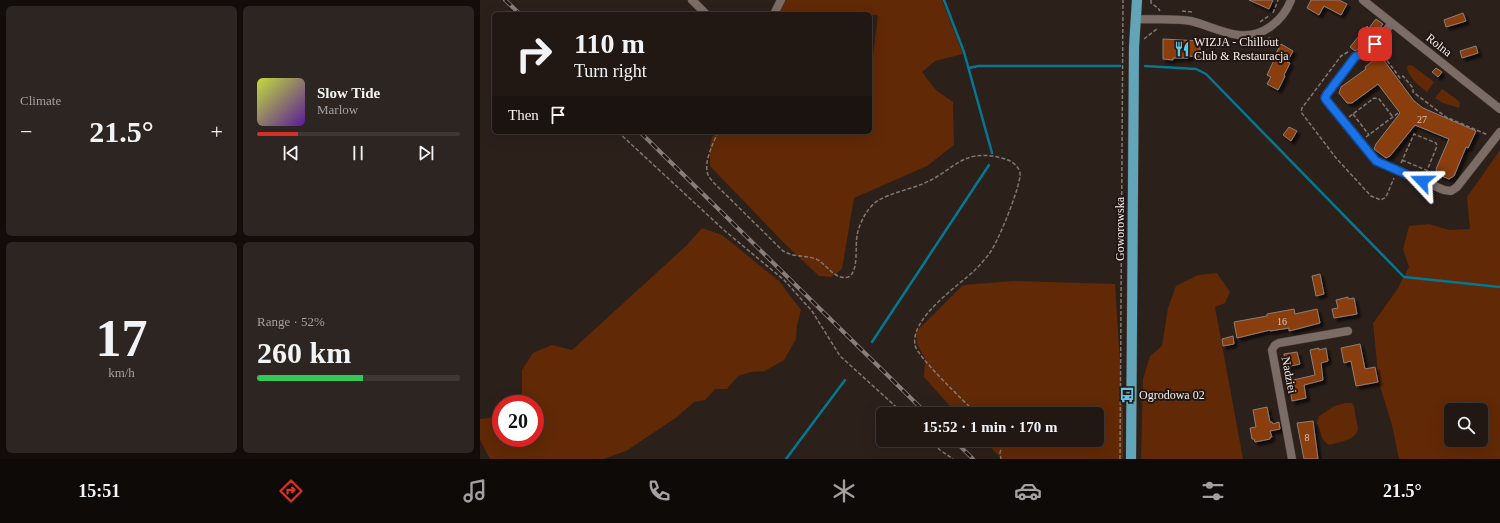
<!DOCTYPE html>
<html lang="en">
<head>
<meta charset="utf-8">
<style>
  body { margin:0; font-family:"Times New Roman",serif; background:#2d2522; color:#f1f3f6; height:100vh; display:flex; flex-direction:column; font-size:15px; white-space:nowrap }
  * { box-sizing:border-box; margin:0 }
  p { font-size:13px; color:#a2a0a0 }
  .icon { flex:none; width:22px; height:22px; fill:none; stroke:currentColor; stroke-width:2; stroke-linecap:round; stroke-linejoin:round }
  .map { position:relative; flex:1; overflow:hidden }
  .drawer { display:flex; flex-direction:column; gap:6px; padding:6px; background:#120d0b; width:480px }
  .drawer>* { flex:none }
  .banner { position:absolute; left:12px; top:12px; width:380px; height:122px; border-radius:6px; box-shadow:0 4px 16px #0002,0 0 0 1px #3e3734; background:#211814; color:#f1f3f6; overflow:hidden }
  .controls { position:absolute; left:964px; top:403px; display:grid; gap:8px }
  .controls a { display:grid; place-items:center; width:44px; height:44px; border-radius:6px; background:#211814; box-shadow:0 4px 16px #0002,0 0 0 1px #3e3734; font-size:20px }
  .speed { position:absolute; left:12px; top:395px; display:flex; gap:8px; font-size:20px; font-weight:700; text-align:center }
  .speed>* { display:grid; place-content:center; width:52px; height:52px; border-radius:50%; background:#211814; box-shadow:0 4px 16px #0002,0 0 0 1px #3e3734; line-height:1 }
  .speed .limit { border:6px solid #d22; background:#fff; color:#111 }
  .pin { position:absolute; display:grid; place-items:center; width:34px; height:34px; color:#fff; margin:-17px; border-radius:8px; box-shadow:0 2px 6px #0006 }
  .me { position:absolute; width:44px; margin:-22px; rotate:293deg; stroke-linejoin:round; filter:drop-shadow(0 0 3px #0008) }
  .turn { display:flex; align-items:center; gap:14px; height:84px; padding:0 16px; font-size:18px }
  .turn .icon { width:52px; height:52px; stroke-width:2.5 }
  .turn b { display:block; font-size:28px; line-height:34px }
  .then { display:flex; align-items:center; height:38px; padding:0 16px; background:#0003; gap:8px; font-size:15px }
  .big { font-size:30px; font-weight:600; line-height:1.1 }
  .drawer .tile { flex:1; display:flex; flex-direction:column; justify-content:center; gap:6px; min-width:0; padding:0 14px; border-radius:6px; background:#2d2522 }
  .drawer .dial { align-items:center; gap:0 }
  .dial b { font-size:52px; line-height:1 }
  .song { display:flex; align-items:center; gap:12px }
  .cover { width:48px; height:48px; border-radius:6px; background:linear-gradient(135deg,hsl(70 70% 55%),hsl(270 70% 35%)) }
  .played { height:4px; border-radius:2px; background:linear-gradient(90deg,#d93025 20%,#3e3734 20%) }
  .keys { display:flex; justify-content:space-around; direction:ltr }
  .heat { display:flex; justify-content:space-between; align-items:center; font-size:22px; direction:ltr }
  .charge { height:6px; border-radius:3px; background:linear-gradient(90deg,#34c759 52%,#3e3734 0) }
  .drawer .tiles { flex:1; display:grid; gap:6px; grid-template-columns:repeat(2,1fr) }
  .trip { position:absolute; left:396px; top:407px; width:228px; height:40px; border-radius:6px; background:#211814; box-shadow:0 4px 16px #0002,0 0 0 1px #3e3734; font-weight:600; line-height:40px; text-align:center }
  .dock { display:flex; height:64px; justify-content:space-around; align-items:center; background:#0d0a08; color:#a2a0a0 }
  .dock .icon { width:28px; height:28px }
  .dock .current { color:#d93025 }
  .dock b { font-size:18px; color:#f1f3f6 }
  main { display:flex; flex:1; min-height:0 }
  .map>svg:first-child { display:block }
</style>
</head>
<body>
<main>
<section class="drawer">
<div class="tiles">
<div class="tile"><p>Climate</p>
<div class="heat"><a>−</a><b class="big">21.5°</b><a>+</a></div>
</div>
<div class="tile">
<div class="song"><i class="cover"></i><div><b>Slow Tide</b><p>Marlow</p></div></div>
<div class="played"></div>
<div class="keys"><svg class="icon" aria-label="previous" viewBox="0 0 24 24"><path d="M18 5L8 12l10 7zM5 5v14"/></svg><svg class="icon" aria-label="pause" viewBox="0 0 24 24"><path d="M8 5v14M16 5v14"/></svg><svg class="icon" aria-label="next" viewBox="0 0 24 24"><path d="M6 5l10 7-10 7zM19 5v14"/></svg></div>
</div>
<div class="tile dial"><b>17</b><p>km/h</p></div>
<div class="tile"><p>Range · 52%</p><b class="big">260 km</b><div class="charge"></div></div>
</div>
</section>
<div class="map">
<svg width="1020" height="459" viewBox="0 0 1020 459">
  <defs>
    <filter id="shadow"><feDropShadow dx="3.5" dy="3.5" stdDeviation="1" flood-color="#0009"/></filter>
  </defs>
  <rect width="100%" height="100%" fill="#2c201b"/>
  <!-- green -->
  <path fill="#612906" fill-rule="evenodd" d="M302,0H462L483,54L455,61L442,72L456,90L473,102L474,145L447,166L374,198L362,269L351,277L339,276L306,245L230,166V144L234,132H390V64H392L398,15H390V14H296Z
    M929,65L933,66L954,82L947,92C939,86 928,77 927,67Z
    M962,89L979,101L980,104L979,108L963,103L955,98Z
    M1020,150V459H919L912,425L899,383L893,323L917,290L929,267L923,249L929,226L949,224L969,230L990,229L987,197ZM971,410H1001V440H971Z
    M222,228L242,235L299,281L321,310L317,325L316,339L304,360L285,371L271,372L258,376L247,389H235L225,400L214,402L197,417L146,451L123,459H10L0,440V419L21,417V438H55V404H40L42,401V370L53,353L72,345L92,350L207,245Z
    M737,273L750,292L745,303L735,307L763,459H661L663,379L670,356L682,346L688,308L696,286L718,275Z
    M533,281L635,284L643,412V459H522L503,440H617V414H477L444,377L445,359L437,344L436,332L483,285Z
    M866,403H872C876,408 874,413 876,418C876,421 878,425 878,428C878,440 858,442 849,445C839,438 843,434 837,424L839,416L854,406Z"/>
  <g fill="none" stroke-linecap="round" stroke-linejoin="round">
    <!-- stream -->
    <path stroke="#047792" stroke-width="2.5" d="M464,0L484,52L512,153
      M665,66L716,69L726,74L924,277L1020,287
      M489,68L498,66H640
      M392,342L509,165
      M306,459L365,380"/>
  </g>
  <!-- building -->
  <path fill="#8a3c0b" stroke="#8e7f78" filter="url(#shadow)" d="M769,0H793L789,9Z
    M831,0H859L867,4L861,15L844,6L839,15L827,8Z
    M983,13L986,21L966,27L964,20Z
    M896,19L903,24L889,42L883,43L879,49L875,51L870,47L887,26L889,28Z
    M683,39L720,41V57L708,56V58H693V60L683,59Z
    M801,44L813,51L807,62L810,63L804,75L805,76L798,90L787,84L791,77L787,75L794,60L793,59Z
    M996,46L998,53L982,58L980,51Z
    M900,55L934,101L943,108L996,131L988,148L986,147L974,176L969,179L957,174L956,169L969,139L935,125L910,156L906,158L894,149L896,144L920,113L898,84L872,103H867L859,93L861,87L886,69L885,67Z
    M956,68L962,72L958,77L952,72Z
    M809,127L817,131L811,141L803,135Z
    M840,274L844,294L836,296L832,276Z
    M868,297V299L874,298L877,314L854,318L852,309L858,308L856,300Z
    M814,309L815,314L837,309L840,323L817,329L809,331V328L790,331V330L757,338L754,322L787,316V314Z
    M753,336L754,344L743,346L742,339Z
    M880,344L885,369L895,367L898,382L876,386L871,361L864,363L861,348Z
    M839,348V350L846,348L848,361L841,363L843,380L824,385L826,398L812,401L809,381L835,375L830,350Z
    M817,352L820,364L806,367L804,354Z
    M787,407L790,422H792L793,424L799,422L800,429L790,431L792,437H790V439L775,442L774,439H772L770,428L776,427L773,410Z
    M833,421L838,459H824L817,423Z"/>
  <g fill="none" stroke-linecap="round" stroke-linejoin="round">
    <defs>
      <path id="minor" d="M212,0L226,14
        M883,0L1020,109
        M294,14L301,0
        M656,19C674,20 693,18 711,21C727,25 742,33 759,35C782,38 803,21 811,0
        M912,23L893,46L887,51L875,57L847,94L845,97L847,101L896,161L964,190L971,191L977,187L1020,132
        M812,459L792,350L795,345L799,343L868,331"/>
      <path id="major" d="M651,459L654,47L657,0"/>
    </defs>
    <!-- minor casing -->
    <use href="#minor" stroke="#463d39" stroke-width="9"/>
    <!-- major casing -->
    <use href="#major" stroke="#463d39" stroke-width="11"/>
    <!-- path -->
    <path stroke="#827873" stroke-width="1.5" stroke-dasharray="4 2" stroke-linecap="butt" d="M671,0V3L678,8L680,11
      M702,11L712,12
      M793,13L798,0
      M780,22L790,15
      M664,39L678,28
      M758,43C772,48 779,45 791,37
      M900,51L920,78L923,76L933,88V92L966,117L1008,135
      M868,52L861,56L822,108L821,112L856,158L891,196L901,200L906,197L914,178
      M873,114L889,135
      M869,117L894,98L899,99L913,117
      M138,132L245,231L304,280L332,311L360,356L424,414
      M238,132C233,144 222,164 229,177C231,179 233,182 235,184L303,251C316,258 325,255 336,259C346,263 355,281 368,277C379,273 375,246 377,236C378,228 382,220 386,213C389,209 394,202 399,200C415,191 434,189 451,180C463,174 476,162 488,158C500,153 517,156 528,160C533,162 539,167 540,173C542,183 517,245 509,254C505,259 500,265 495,270C478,286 430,318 435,345C437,357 486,403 497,414
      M886,137L918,113
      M922,160L946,170
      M921,163L934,134L956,143L957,146L946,173
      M449,440L460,450L473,459
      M517,440L522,446L520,453L521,459
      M640,459L643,0"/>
    <!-- minor -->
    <use href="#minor" stroke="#7b6d66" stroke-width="8"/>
    <!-- major -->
    <use href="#major" stroke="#62a5b8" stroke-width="10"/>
    <defs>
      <path id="rail" d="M25,0L40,14
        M160,132L447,414
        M474,440L493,459"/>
    </defs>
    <!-- rail casing -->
    <use href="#rail" stroke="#897f7a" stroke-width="4"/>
    <!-- rail -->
    <use href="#rail" stroke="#221712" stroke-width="2.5" stroke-dasharray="8" stroke-linecap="butt"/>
  </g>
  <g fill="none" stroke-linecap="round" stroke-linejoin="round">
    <defs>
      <path id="route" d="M895,44L887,51L875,57L847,94L845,98L847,101L896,161L942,181"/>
    </defs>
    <!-- route casing -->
    <use href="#route" stroke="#114b97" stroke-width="10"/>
    <!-- route -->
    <use href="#route" stroke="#1a73e8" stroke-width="7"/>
  </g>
  <!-- icons -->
  <defs>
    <symbol id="restaurant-bare" viewBox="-9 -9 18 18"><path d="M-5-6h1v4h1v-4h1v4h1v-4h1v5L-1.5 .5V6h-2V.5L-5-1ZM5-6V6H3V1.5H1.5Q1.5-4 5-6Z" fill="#5dc7e8" stroke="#221712" stroke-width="2.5" paint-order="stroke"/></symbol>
    <symbol id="bus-bare" viewBox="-9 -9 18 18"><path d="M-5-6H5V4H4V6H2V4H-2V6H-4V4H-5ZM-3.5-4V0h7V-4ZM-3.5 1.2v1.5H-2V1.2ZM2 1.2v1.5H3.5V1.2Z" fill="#5dc7e8" stroke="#221712" stroke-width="2.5" paint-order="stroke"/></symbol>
  </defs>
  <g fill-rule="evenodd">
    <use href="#restaurant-bare" x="691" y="38" width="22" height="22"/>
    <use href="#bus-bare" x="636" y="384" width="22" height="22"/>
  </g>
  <g text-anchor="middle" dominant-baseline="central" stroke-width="4" stroke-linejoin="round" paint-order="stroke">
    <!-- number labels -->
    <g font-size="10" fill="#dcc3b4">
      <text x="942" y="119">27</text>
      <text x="802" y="321">16</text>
      <text x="827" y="437">8</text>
    </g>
    <!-- poi labels -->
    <g font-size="12" fill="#f8f0ec" stroke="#221712" text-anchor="start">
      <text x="714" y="42">WIZJA - Chillout<tspan x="714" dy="14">Club &amp; Restauracja</tspan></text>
      <text x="659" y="395">Ogrodowa 02</text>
    </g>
    <!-- street labels -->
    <g font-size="12" fill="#f8f0ec" stroke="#221712">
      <text transform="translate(959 45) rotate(38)">Rolna</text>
      <text transform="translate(640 229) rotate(-90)">Goworowska</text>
      <text transform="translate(809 375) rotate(79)">Nadziei</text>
    </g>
  </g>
</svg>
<div class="controls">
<a><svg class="icon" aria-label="search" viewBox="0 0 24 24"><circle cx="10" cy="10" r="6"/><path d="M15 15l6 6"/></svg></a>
</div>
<div class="speed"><div class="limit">20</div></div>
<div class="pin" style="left:895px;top:44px;background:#d93025"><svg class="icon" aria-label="arrive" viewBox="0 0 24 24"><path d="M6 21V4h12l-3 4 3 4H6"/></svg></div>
<svg class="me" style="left:942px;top:181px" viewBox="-20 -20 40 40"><path d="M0-17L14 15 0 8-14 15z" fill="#1a73e8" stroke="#fff" stroke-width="4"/></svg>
<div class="trip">15:52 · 1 min · 170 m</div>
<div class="banner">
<div class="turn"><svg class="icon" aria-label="right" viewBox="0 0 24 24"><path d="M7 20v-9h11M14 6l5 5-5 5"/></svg><div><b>110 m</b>Turn right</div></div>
<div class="then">Then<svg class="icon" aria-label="arrive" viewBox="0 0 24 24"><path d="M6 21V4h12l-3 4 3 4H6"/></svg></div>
</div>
</div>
</main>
<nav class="dock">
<b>15:51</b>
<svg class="icon current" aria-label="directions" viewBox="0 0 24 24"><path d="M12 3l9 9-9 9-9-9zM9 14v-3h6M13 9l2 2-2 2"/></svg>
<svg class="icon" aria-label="music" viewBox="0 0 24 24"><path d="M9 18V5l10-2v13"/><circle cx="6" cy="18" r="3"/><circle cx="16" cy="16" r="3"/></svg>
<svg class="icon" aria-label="phone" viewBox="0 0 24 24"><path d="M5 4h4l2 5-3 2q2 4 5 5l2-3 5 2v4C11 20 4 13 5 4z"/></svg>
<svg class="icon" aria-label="climate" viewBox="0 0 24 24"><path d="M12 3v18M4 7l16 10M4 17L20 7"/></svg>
<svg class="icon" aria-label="car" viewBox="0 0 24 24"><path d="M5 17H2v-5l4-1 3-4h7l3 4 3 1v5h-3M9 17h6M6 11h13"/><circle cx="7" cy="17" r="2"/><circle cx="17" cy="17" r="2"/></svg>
<svg class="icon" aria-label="filters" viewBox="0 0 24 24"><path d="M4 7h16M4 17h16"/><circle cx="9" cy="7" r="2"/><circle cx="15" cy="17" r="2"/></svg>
<b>21.5°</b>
</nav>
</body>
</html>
